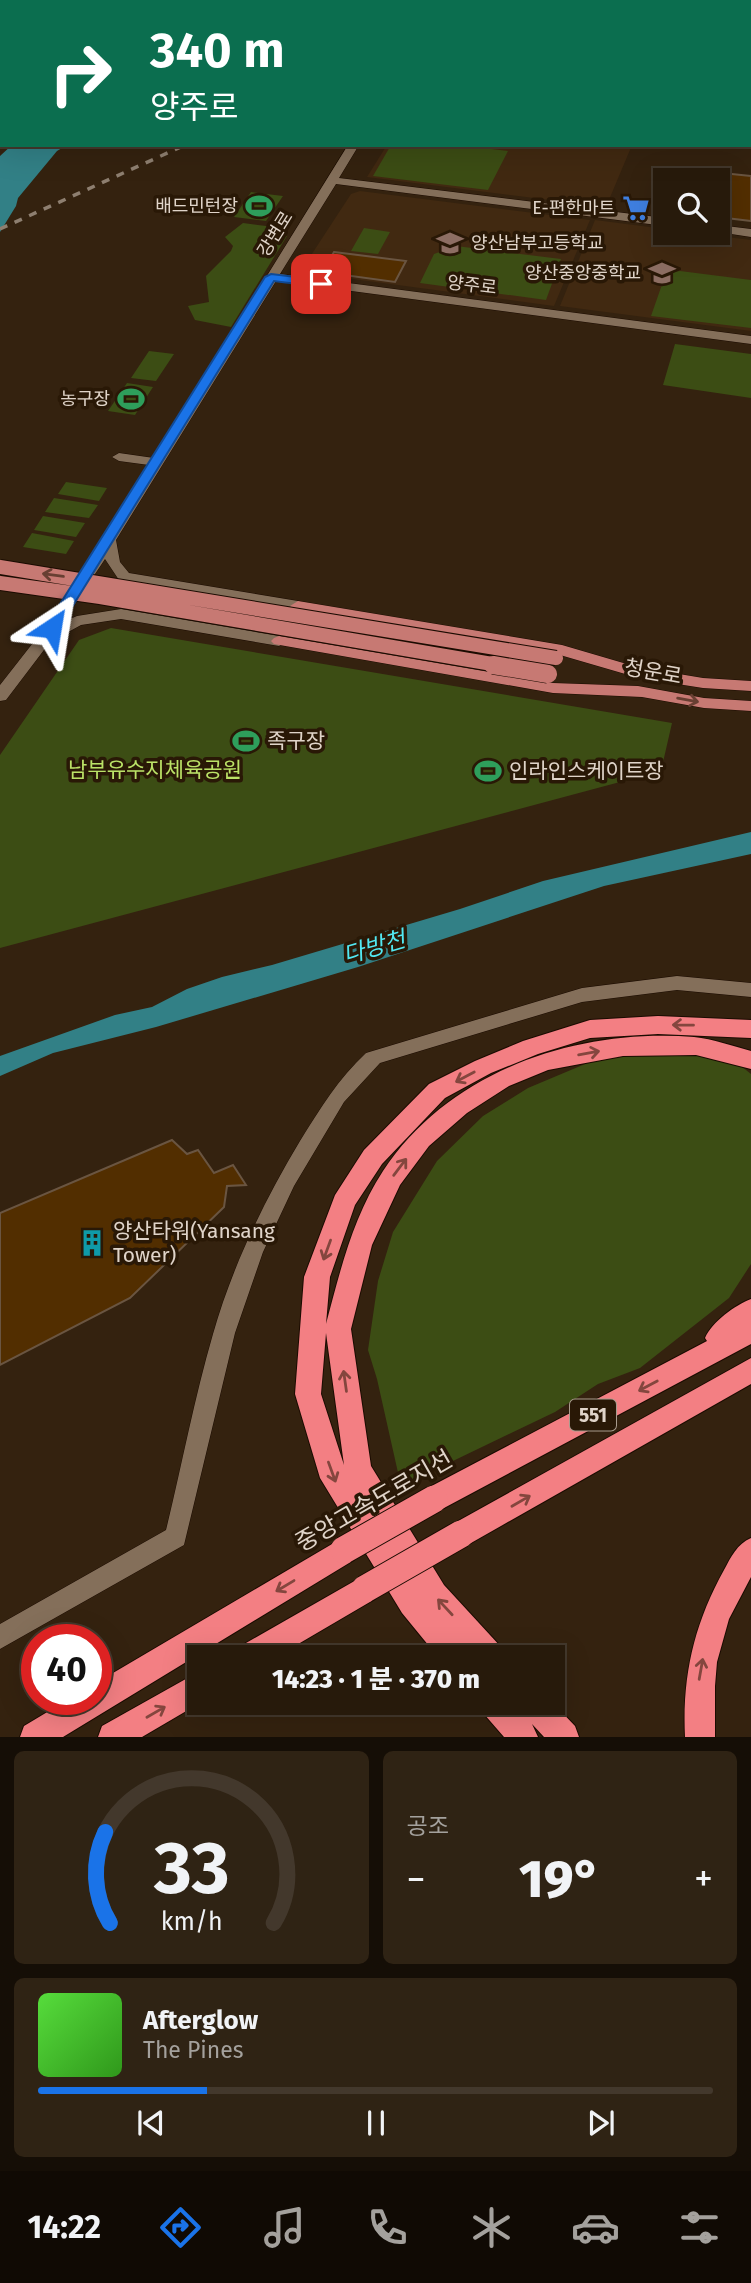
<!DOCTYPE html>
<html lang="ko">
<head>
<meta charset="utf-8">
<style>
  body { margin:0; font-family:"Fira Sans","Noto Sans KR",sans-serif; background:#2f2314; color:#f1f3f6; height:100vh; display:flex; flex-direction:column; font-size:26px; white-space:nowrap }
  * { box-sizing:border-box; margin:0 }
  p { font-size:23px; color:#a4a19d }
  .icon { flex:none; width:38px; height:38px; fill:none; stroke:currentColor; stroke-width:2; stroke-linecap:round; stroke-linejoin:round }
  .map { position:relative; height:1737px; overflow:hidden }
  .panel { display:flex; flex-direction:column; gap:14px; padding:14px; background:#150e06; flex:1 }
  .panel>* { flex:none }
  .banner { position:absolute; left:0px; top:0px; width:752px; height:147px; box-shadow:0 7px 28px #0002,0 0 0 2px #43382c; background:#0b6e4f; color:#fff; overflow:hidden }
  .buttons { position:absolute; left:653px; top:168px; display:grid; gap:14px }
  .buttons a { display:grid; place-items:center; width:77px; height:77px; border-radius:0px; background:#271a0b; box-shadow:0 7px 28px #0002,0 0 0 2px #43382c; font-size:35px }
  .speed { position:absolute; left:21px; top:1624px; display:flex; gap:14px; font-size:35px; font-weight:700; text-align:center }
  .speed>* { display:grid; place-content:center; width:91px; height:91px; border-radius:50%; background:#271a0b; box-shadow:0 7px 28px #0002,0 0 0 2px #43382c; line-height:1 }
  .speed .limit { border:10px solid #d22; background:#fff; color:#111 }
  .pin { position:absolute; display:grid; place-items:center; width:60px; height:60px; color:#fff; margin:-30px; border-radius:14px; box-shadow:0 4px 10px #0006 }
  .me { position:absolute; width:77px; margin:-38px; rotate:33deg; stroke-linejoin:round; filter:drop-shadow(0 0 5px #0008) }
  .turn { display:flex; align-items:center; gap:24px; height:147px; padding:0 35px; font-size:32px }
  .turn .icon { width:91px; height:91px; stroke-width:2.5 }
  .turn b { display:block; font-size:49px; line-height:60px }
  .big { font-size:52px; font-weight:800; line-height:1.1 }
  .panel .card { flex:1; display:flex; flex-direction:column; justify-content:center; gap:10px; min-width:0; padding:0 24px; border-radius:10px; background:#2f2314 }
  .panel .dial { align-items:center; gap:0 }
  .dial svg { height:182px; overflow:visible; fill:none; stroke:#43382c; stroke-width:7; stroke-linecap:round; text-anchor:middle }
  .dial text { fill:#f1f3f6; stroke:none }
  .song { display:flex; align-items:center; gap:21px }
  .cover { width:84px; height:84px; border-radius:10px; background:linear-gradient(135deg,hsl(110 70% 55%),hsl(110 70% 35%)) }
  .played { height:7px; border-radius:4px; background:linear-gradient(90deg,#1a73e8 25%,#43382c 25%) }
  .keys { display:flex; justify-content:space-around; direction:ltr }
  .heat { display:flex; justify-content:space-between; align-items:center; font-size:38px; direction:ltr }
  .panel .tiles { flex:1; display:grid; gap:14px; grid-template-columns:1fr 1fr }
  .card:last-child { grid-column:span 2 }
  .trip { position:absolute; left:187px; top:1645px; width:378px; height:70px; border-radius:0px; background:#271a0b; box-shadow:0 7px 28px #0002,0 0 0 2px #43382c; font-weight:800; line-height:70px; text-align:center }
  .tabs { display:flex; height:112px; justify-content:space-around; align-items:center; background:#100a04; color:#a4a19d }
  .tabs .icon { width:49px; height:49px }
  .tabs .selected { color:#1a73e8 }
  .tabs b { font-size:32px; color:#f1f3f6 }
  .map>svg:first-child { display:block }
</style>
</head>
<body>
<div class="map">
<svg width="751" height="1737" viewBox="0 0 751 1737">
  <rect width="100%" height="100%" fill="#34220f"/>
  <!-- built -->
  <path fill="#412911" d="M387,145H632L606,207L367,177Z
    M360,191L590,220L554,306L308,273L304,266L351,194Z
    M595,220L665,229V233H695L751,240V331L560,306Z"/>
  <!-- green -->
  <path fill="#3c4d14" d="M391,145H458L508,151L488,190L373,176Z
    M251,192L283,196L266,221L234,217Z
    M243,223L266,226L272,236H287L231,327L195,320L188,306L209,302L206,276L231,251L233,246L225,237Z
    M364,228L390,232L378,254L351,251Z
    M456,246L561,259L546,300L420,283L434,254Z
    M680,271L751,280V328L651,316L666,273Z
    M675,344L751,354V398L663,385Z
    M149,351L174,354L156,381L131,378Z
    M127,383L153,387L135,415L108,411Z
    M66,482L107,488L99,501L58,494Z
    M54,498L98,505L89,518L45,512Z
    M43,516L85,523L76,537L34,530Z
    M32,533L74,541L66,554L23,547Z
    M111,628L672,723L661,771L0,948V755L79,640Z
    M664,1048L736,1062L751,1074V1264L729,1298L640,1368L598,1384L555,1412L401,1486L377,1379L368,1350L378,1281L393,1232L437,1161L483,1116L528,1088L597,1059Z"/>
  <!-- water -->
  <path fill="#328086" d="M12,145H67L57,151L18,198L16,206L0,232V156Z
    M751,832V854L604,886L358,967L156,1027L53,1053L0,1076V1056L115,1015L152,1007L187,989L222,977L272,965L460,909L543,881Z"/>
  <!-- building -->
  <path fill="#522e00" stroke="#6a5541" stroke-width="2" d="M722,173L751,176V221L718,217V188Z
    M334,252L406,261L395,282L322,272Z
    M172,1140L187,1154L198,1150L214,1173L233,1165L246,1185L227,1186L224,1207L130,1298L0,1365V1213Z"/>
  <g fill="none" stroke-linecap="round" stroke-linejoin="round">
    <defs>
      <path id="minor" d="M80,0H91L78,2Z
        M533,0H545L531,2Z
        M553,0H563L552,2Z
        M640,0H650V2H640Z
        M728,0H738L727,2Z
        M0,42H2V48H0Z
        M0,57H2L0,64Z
        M348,145H359L339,178L665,218V226L336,184L280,274L751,336V344L276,281L116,540L120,562L129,573L298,601L306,606L298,611L124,581L119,580L105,559L63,622L77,616L121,609L279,636L287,641L279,646L121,619L81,625L50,642L6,700L0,701V685L47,625L149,465L119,461L112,457L119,453L154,458Z
        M718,225L751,229V237L718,232Z
        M677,976L751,983V997L677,990L582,1002L380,1063L344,1102L294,1186L263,1252L235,1333L184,1545L0,1649V1624L166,1530C182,1465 194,1399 213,1334C232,1267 264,1201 300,1141C320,1109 338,1079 366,1053L582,988Z"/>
      <path id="major" d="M298,601L562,645L637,667L703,678L751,681V691L703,688L639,678L560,655L293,609L290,606Z
        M279,636L553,683L638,686L704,698L751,701V711L704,708L642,697L553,693L274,644L271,641L274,638Z"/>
      <path id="highway" d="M658,1016L751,1020V1038L658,1034L590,1038L538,1054L491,1073L445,1098L382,1164L355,1205L330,1277L326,1324C340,1271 353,1217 383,1171C450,1070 577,1028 694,1037C713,1039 733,1046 751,1051V1069L696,1055L623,1056L548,1070L509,1086L467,1113L429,1146L400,1185L372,1245L351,1329L371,1466L444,1585L501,1647L506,1657H438L402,1613L320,1478L295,1394L304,1277L335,1195L364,1150L429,1084L475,1061L523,1041L590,1020ZM326,1333L344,1465L321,1394Z
        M751,1299V1344L444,1508L434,1512L424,1508L420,1499L424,1490L707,1341L705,1338C712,1322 735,1305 751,1299Z
        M751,1358V1384L471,1543L461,1547L451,1543L447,1534L451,1525Z
        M344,1537L354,1540L358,1550L354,1560L63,1737H20L24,1726L69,1699H96V1683Z
        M751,1538V1577L729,1619L717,1662L715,1686V1737H685C682,1676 694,1624 724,1570C731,1557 737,1544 751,1538Z
        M365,1575L375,1579L379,1589L375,1599L276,1657H234L239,1647Z
        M200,1671V1703L142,1737H98L102,1726Z
        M480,1703H514L522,1712L518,1703H553L575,1726L579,1737H544L532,1724L538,1737H504L484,1714Z"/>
    </defs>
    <!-- minor casing -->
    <use href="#minor" stroke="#1b0b00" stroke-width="1"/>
    <!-- major casing -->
    <use href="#major" stroke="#1b0b00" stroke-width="1"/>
    <!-- highway casing -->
    <use href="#highway" stroke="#1b0b00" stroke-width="2"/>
    <!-- minor -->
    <use href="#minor" fill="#846f5a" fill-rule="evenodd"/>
    <!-- major -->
    <use href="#major" fill="#c77973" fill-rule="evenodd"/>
    <!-- highway -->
    <use href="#highway" fill="#f37f83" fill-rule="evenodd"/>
    <!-- rail -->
    <path stroke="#8e7f70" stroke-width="3.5" stroke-dasharray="8 8" stroke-linecap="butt" d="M495,2L499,0
      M0,229L185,145"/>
    <defs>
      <path id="major-bridge-far1" d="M0,567L556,658
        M0,583L100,597L504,666"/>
      <path id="major-bridge" d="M493,665L548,674"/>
      <path id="highway-bridge" d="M344,1550L434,1499
        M365,1589L461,1534"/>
    </defs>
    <!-- major-bridge-far1 casing -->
    <use href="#major-bridge-far1" stroke="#1b0b00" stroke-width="16" stroke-linecap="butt"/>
    <!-- major-bridge casing -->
    <use href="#major-bridge" stroke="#1b0b00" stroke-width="19" stroke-linecap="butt"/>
    <!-- highway-bridge casing -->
    <use href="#highway-bridge" stroke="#1b0b00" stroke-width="29" stroke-linecap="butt"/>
    <!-- major-bridge-far1 -->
    <use href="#major-bridge-far1" stroke="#c77973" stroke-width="14"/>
    <!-- major-bridge -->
    <use href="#major-bridge" stroke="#c77973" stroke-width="18"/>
    <!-- highway-bridge -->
    <use href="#highway-bridge" stroke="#f37f83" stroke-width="27"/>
  </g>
  <!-- one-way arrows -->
  <defs><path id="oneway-shaft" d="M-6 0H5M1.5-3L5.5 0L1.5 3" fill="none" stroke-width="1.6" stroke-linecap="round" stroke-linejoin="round" transform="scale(1.75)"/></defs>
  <g stroke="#683f32">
    <use href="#oneway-shaft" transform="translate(53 575) rotate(-172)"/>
    <use href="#oneway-shaft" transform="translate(688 700) rotate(10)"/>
  </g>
  <g stroke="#84463e">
    <use href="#oneway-shaft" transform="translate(683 1025) rotate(-179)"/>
    <use href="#oneway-shaft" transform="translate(589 1053) rotate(-10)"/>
    <use href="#oneway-shaft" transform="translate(465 1077) rotate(152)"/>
    <use href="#oneway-shaft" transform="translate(400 1167) rotate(-53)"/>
    <use href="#oneway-shaft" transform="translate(327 1250) rotate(110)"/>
    <use href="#oneway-shaft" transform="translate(345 1381) rotate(-98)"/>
    <use href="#oneway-shaft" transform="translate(648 1386) rotate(152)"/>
    <use href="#oneway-shaft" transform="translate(332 1472) rotate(70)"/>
    <use href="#oneway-shaft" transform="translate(521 1501) rotate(-30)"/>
    <use href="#oneway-shaft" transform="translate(285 1586) rotate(149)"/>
    <use href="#oneway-shaft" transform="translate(445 1607) rotate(-133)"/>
    <use href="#oneway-shaft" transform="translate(701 1669) rotate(-80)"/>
    <use href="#oneway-shaft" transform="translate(156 1712) rotate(-30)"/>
  </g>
  <!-- route -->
  <path fill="#1a73e8" stroke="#114b97" stroke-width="2" d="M271,274L321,280L327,284L321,287L274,281L59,628L52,633L47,631L45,628L265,277Z"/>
  <!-- icons -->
  <defs>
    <symbol id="stadium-bare" viewBox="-9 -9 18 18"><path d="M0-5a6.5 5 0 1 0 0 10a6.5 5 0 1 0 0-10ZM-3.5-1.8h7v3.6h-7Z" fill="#2e9e5b" stroke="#291806" stroke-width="2.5" paint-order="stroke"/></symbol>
    <symbol id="supermarket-bare" viewBox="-9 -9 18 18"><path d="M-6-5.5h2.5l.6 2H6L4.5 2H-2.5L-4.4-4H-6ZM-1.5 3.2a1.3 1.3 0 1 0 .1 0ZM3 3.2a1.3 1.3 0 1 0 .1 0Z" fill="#3f7fe0" stroke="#291806" stroke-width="2.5" paint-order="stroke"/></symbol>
    <symbol id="school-bare" viewBox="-9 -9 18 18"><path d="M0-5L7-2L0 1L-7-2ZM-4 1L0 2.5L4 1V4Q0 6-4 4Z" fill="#8d6e63" stroke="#291806" stroke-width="2.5" paint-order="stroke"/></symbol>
    <symbol id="building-bare" viewBox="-9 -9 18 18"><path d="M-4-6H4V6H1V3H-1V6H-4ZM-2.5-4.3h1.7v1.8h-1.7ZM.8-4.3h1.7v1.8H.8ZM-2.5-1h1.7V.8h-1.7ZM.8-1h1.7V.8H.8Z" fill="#0f9aa8" stroke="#291806" stroke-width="2.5" paint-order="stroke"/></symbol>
  </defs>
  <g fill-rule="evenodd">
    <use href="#stadium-bare" x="240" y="187" width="38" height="38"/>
    <use href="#supermarket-bare" x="617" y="189" width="38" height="38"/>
    <use href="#school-bare" x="431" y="224" width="38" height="38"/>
    <use href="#school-bare" x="643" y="254" width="38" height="38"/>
    <use href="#stadium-bare" x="112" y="380" width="38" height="38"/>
    <use href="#stadium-bare" x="227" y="722" width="38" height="38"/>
    <use href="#stadium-bare" x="469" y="752" width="38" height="38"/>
    <use href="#building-bare" x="73" y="1224" width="38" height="38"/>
  </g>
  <g text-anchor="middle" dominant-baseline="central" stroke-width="7" stroke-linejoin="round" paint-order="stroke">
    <!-- far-poi labels -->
    <g font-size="18" fill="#e0d4c9" stroke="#291806" text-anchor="end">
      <text x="238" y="206">배드민턴장</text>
      <text x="615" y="208">E-편한마트</text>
      <text x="471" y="243" text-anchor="start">양산남부고등학교</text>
      <text x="641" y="273">양산중앙중학교</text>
      <text x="110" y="399">농구장</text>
    </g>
    <!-- far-street labels -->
    <g font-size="18" fill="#e0d4c9" stroke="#291806">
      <text transform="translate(275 234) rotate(-58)">강변로</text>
      <text transform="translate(472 285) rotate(7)">양주로</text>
    </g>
    <!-- shield labels -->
    <rect fill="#291806" stroke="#a99c8e" stroke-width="2" x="570" y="1399.5" width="46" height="31" rx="5"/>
    <g font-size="19" font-weight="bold" fill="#e0d4c9">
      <text x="593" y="1415">551</text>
    </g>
    <!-- street labels -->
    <g font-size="21" fill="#e0d4c9" stroke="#291806">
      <text transform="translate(653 672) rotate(10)">청운로</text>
    </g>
    <!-- poi labels -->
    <g font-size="21" fill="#e0d4c9" stroke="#291806" text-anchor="start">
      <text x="267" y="741">족구장</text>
      <text x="509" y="771">인라인스케이트장</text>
      <text x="113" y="1231">양산타워(Yansang<tspan x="113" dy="24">Tower)</tspan></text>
    </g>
    <!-- park labels -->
    <g font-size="21" fill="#bbe267" stroke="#291806">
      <text x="155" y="770">남부유수지체육공원</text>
    </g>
    <!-- water labels -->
    <g font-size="23" font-style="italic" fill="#52e8f2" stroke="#291806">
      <text transform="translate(374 947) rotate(-16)">다방천</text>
    </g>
    <!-- near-street labels -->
    <g font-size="24" fill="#e0d4c9" stroke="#291806">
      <text transform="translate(374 1501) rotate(-30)">중앙고속도로지선</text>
    </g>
  </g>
</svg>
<div class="buttons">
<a><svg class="icon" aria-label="search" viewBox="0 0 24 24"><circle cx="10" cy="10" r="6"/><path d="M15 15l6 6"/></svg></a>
</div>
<div class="speed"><div class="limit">40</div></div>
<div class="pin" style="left:321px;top:284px;background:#d93025"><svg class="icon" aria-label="arrive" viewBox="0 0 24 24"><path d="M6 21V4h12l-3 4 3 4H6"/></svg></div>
<svg class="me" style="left:52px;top:628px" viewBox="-20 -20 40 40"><path d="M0-17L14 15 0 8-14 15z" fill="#1a73e8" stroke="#fff" stroke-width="4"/></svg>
<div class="trip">14:23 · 1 분 · 370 m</div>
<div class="banner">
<div class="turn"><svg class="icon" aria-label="right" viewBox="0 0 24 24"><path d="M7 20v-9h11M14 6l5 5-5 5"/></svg><div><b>340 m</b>양주로</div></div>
</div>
</div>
<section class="panel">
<div class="tiles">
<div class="card dial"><svg viewBox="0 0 100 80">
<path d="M14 69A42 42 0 1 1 86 69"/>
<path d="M14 69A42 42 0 0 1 12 29" stroke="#1a73e8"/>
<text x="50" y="56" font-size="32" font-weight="700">33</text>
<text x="50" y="72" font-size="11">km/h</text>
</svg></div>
<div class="card"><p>공조</p>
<div class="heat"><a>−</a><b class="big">19°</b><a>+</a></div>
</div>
<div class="card">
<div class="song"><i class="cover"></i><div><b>Afterglow</b><p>The Pines</p></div></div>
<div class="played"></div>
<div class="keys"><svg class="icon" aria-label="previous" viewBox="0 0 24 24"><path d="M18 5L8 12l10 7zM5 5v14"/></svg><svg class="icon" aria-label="pause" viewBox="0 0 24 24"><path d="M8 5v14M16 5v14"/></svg><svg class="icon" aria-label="next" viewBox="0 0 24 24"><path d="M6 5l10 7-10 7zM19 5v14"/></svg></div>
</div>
</div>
</section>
<nav class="tabs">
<b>14:22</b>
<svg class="icon selected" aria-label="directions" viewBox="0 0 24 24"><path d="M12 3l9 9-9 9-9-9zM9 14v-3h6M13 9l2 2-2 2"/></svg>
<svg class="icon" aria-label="music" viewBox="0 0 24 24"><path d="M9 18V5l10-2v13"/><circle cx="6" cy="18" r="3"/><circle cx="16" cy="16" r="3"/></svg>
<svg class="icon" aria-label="phone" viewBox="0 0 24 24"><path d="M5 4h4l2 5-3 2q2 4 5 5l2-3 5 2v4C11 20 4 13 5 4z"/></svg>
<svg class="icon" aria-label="climate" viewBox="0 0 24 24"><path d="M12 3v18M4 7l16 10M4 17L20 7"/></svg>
<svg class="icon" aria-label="car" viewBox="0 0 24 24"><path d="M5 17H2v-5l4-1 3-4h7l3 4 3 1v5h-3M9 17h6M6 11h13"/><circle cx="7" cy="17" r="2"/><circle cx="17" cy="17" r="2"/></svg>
<svg class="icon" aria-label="filters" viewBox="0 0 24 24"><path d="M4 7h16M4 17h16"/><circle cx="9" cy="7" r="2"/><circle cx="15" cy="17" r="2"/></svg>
</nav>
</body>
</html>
